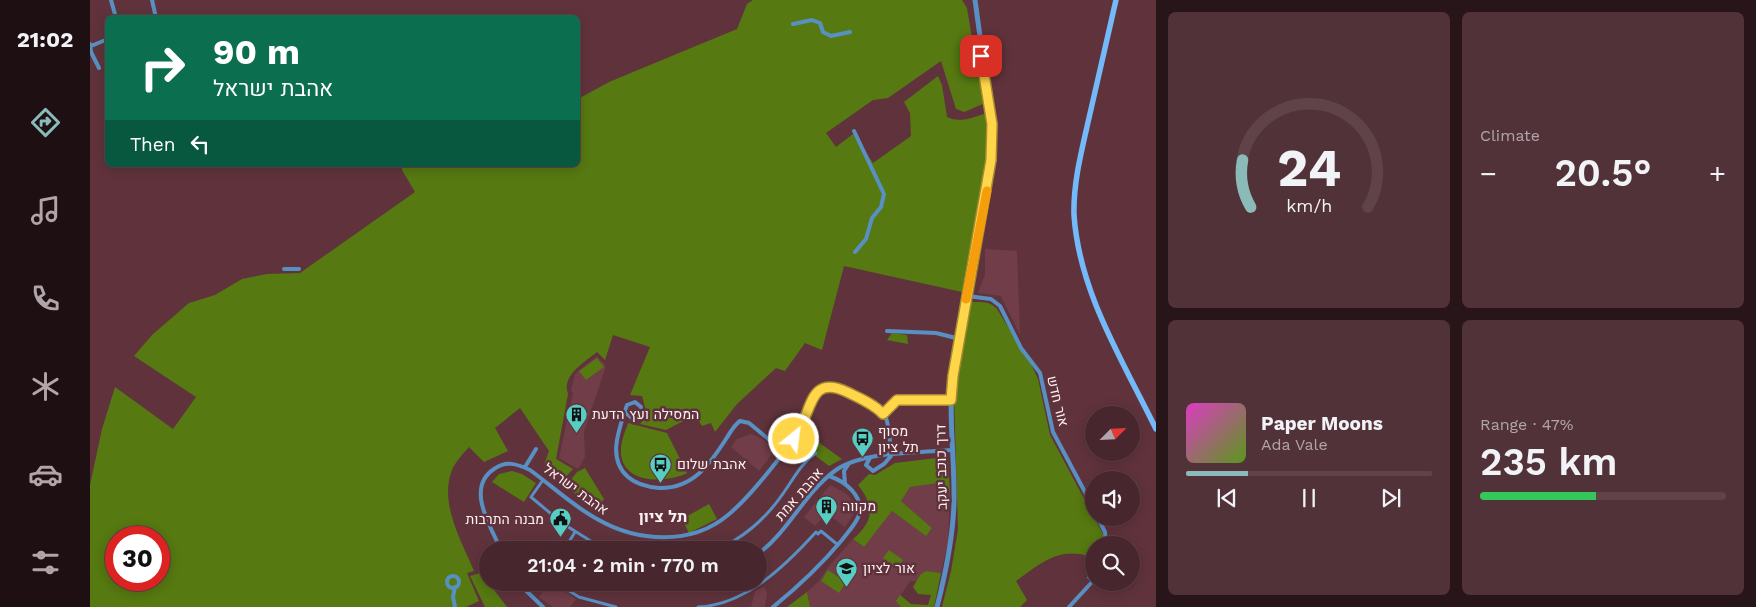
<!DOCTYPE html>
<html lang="en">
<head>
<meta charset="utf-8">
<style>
  body { margin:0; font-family:"Work Sans",Heebo,sans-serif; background:#523239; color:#f1f3f6; height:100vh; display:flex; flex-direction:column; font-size:19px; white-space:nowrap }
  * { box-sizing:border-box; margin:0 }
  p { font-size:16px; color:#b1a5aa }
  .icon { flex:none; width:28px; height:28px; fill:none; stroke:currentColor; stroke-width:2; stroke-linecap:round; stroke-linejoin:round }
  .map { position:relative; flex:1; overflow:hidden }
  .panel { display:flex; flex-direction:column; gap:12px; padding:12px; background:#281519; width:600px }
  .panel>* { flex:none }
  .banner { position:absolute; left:15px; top:15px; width:475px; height:152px; border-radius:8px; box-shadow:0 2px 12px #0003,0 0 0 1px #604349; background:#0b6e4f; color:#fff; overflow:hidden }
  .needle { width:32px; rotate:66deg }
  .tools { position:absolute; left:995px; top:406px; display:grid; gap:10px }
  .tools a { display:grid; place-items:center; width:55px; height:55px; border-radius:50%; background:#48262d; box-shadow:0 2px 12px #0003,0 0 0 1px #604349; font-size:25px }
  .speed { position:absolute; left:15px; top:526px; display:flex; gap:10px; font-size:25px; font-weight:700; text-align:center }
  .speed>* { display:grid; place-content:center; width:65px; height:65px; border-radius:50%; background:#48262d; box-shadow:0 2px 12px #0003,0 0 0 1px #604349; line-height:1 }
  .speed .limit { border:8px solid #d22; background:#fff; color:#111 }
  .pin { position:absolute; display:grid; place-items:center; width:42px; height:42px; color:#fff; margin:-21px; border-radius:10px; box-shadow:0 2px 8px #0006 }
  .me { position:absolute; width:55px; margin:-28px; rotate:29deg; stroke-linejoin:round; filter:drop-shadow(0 0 4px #0008) }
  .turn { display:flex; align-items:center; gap:18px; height:105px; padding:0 25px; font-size:22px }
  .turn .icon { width:65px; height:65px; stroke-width:2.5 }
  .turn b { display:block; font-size:35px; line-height:42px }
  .then { display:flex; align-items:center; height:48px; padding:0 25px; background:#0003; gap:10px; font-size:19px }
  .big { font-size:38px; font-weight:600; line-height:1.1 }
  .panel .card { flex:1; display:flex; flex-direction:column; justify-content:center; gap:8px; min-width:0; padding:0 18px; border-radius:8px; background:#523239 }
  .panel .dial { align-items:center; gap:0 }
  .dial svg { height:130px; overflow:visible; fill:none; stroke:#604349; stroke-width:7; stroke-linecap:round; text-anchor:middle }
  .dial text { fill:#f1f3f6; stroke:none }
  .song { display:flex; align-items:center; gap:15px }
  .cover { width:60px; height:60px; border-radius:8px; background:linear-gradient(135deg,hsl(310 70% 55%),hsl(90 70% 35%)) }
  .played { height:5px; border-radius:2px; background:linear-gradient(90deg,#8bbbb9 25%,#604349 25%) }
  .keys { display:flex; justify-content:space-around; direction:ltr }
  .heat { display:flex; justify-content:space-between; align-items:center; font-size:28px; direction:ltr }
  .charge { height:8px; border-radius:4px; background:linear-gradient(90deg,#34c759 47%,#604349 0) }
  .panel .tiles { flex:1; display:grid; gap:12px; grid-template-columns:repeat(2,1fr) }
  .trip { position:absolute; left:389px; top:541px; width:288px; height:50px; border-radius:25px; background:#48262d; box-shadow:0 2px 12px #0003,0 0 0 1px #604349; font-weight:600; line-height:50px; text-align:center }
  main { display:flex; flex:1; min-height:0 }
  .tab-bar { display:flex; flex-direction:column; width:90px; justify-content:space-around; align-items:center; background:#1d0f12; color:#b1a5aa }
  .tab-bar .icon { width:35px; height:35px }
  .tab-bar .selected { color:#8bbbb9 }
  .tab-bar b { font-size:22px; color:#f1f3f6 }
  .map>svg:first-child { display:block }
</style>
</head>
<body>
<main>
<nav class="tab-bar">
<b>21:02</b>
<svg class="icon selected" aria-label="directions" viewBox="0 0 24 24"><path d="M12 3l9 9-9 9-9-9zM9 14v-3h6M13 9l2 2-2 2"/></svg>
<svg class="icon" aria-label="music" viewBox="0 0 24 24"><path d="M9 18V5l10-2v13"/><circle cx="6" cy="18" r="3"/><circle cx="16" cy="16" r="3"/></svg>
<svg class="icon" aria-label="phone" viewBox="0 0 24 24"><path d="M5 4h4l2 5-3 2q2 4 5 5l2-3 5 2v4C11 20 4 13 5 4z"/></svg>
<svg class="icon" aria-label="climate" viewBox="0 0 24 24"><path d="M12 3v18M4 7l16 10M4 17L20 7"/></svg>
<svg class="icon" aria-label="car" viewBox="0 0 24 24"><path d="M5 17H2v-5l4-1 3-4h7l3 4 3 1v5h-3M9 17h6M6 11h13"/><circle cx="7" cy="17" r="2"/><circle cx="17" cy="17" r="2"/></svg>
<svg class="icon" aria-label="filters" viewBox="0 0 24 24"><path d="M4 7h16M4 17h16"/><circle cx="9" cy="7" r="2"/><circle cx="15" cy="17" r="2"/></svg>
</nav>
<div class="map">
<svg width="1066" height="607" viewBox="0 0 1066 607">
  <rect width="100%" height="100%" fill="#60333c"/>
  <!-- built -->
  <path fill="#713d48" d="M895,249L927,251L930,335L911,296L888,293L895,275Z
    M507,356L516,366L494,432L495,457L488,469L469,458L483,393L481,390L485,374Z
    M661,434L673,439L685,450L669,471L641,447L647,439Z
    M849,483L860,492L858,542L851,573L836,571L827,581H820L807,601L811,607H720L717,592L729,581L739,566L763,539L774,547L802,511L836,535L842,528L811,501L819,487Z
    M740,485L752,491L759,496L763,504V515L755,527L736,513L725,526L714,517Z
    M462,582L486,599L480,607H463L449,597L460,583Z
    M674,587L677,593L675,607H661L665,591Z"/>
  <!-- green -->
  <path fill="#567911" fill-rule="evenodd" d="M663,0H872L877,8L893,104L874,112L866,109L851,61L798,98L783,100L736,133L746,147L763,134L783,163L821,136L820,113L814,102L848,76L852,85L857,117C870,123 881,118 894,114L899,119L898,153L872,292L754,266L732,350L715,343L695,371L686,368L647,404L625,432L621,423L612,426L605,415L576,430L550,424L557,415L552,396L540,395L560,347L523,335L515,360L507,352C495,362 471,375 478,394L466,459L483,469L473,480L454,465L459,451L430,408L405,428L418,451L394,462L379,447C372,455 364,463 361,473C350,505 372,542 384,571L377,573L389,601L376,607H0V485L12,429L25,387L83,429L106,397L44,356L62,335L99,303L125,295L152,279L177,274L210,273L325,192L312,170V165H488V99L519,82L647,29L657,4ZM26,538H69V580H26Z
    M881,302C892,302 900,301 907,309L941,364L948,379L960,435L1013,534L1011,545H1004V558C971,545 952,562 926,581L937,600L930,607H852L861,571L868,529L864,396L871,345Z
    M802,333L817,335L818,344L797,340Z
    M507,358L514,367L496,380L489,371Z
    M538,423L577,433L597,473C577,483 534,485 531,454C530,443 535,432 538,423Z
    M717,434L752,459L739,466L710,444Z
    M855,457L858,462L860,492L849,483L820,487L811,501L842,528L836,536L802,511L774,547L763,539C784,521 785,507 768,485L779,474L785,475L805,463Z
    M495,468L514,499L506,511L476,486L487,472Z
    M422,471L432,474L446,483L434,502L402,482L409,474Z
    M619,504L627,519L599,533L592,519Z
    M799,550L813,560L807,568L793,558Z
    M738,570L756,582L749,593L731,581Z
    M836,571L851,573L844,607H811L806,601L810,595L821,604L838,605L841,595L828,594L823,587L830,575Z
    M394,572L398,582L417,607H395L380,576Z
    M717,592L720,607H697Z"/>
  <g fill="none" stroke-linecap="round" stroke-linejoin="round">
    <!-- pedestrian -->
    <path stroke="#5990c3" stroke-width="3" d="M453,480L441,497L472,523L515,550
      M474,550L485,532
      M624,550C651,541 676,518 692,495C703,480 711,463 726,453
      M465,582L489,597L526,607
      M608,607C656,605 696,565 726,532L728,534L731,531L748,545"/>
    <!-- minor -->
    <path stroke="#5990c3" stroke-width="4" d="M21,0L26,18
      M62,0L66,18
      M703,24L722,20L730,23L733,32L741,36L760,32
      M0,44L1,52L9,68
      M1,46L18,39
      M764,131L794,194L791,207L782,218L776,239L765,252
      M194,269H209
      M877,296L901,299L910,306L931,348L950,373L963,432L1004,509
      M797,331L846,333L870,339
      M536,413L542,418L547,417L551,412V407L545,402L537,405C530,427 516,458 538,477C546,484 558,487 569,488C603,489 620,464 636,439C640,433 644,425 650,421L659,423L694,452
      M793,414L807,400L861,401
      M435,467L446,449
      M755,484L754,471L758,465
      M1008,518L1015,532L1016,545
      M411,550C401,527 375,488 404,469C416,460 427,464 440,470C462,486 483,506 507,519C547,542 601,546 638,515C661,496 687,461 705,438C716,424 717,403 728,390C740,377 790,404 796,418C800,429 800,444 801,456L794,464L783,471L776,465L780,458
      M668,554C699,531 715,492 746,470C773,451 829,453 862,450
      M1004,571L999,577L1004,582
      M357 582a6 6 0 1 1 12 0a6 6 0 1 1-12 0Z
      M427,582L453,607
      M529,582L575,588L610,582
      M365,607L363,597L365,587
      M683,607C709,586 731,565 752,540C758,532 766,524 769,515C774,495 754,481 739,476
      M979,607L1002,582"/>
    <!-- tertiary -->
    <path stroke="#5990c3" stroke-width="5" d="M847,607C856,572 863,538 864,502C865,460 858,418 863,376L901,161L902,124L885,0"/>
    <!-- secondary -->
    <path stroke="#74bafa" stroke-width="5.5" d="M1026,0C1017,39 1008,79 999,118C992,149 983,183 984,215C989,292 1033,361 1066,429"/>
  </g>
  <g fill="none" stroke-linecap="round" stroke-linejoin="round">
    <defs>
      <path id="route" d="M704,439C723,414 717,373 757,392C769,398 784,404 793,414L807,400H861L863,376L901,160L902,124L891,56"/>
    </defs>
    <!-- route casing -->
    <use href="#route" stroke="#a68a30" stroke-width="12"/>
    <!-- route -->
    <use href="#route" stroke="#ffd54a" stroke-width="9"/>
    <!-- slow -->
    <path stroke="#f59e0b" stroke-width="9" d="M876,299L897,191"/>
  </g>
  <!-- icons -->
  <defs>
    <symbol id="building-pin" viewBox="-11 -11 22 30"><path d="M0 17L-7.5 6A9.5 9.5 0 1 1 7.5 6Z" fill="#56cec4" stroke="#60333c"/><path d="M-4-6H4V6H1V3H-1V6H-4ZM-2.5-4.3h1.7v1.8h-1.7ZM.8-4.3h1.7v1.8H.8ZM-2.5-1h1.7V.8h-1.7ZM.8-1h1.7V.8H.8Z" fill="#111"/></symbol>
    <symbol id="bus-pin" viewBox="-11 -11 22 30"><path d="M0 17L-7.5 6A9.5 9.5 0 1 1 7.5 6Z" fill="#56cec4" stroke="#60333c"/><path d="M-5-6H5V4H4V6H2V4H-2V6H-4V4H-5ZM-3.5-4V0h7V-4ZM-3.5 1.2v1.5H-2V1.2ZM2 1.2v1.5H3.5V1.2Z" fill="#111"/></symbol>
    <symbol id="civic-pin" viewBox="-11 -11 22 30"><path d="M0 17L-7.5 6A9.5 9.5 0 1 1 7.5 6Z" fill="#56cec4" stroke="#60333c"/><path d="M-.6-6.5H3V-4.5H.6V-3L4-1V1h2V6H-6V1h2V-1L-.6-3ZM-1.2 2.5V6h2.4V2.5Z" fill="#111"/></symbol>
    <symbol id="school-pin" viewBox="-11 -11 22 30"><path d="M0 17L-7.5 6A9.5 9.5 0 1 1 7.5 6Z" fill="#56cec4" stroke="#60333c"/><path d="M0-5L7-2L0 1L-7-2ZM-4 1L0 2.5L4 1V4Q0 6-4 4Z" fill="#111"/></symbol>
  </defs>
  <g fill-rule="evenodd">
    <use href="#building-pin" x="474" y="402" width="25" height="34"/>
    <use href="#bus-pin" x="760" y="426" width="25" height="34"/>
    <use href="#bus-pin" x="558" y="452" width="25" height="34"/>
    <use href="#building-pin" x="724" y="494" width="25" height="34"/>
    <use href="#civic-pin" x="458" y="506" width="25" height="34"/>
    <use href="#school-pin" x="744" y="556" width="25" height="34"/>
  </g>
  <g text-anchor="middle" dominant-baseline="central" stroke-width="5" stroke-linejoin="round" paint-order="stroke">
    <!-- street labels -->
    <g font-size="14" fill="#fdf1f3" stroke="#60333c">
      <text transform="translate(968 401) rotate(76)">אור חדש</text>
      <text transform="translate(851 467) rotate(-91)">דרך כוכב יעקב</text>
      <text transform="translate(486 489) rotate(36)">אהבת ישראל</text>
      <text transform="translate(709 494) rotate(-49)">אהבת אמת</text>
    </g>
    <!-- poi labels -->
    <g font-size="14" fill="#fdf1f3" stroke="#60333c" text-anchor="start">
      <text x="502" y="414">המסילה ועץ הדעת</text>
      <text x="788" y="431">מסוף<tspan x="788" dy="16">תל ציון</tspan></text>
      <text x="587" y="464">אהבת שלום</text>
      <text x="752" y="506">מקווה</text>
      <text x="454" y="519" text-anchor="end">מבנה התרבות</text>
      <text x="773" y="568">אור לציון</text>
    </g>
    <!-- quarter labels -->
    <g font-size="16" font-weight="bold" fill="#fdf1f3" stroke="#60333c">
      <text x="573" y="516">תל ציון</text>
    </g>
  </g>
</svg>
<div class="tools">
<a><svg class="needle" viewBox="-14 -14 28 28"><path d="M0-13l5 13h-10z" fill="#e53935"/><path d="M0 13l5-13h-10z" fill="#b1a5aa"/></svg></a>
<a><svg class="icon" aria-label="sound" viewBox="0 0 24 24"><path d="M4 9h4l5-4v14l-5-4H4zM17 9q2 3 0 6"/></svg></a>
<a><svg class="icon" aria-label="search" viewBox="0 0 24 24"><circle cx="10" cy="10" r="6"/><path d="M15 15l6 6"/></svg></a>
</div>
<div class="speed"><div class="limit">30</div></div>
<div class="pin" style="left:891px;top:56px;background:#d93025"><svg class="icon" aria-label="arrive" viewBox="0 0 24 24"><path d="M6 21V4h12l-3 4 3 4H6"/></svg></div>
<svg class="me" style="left:704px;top:439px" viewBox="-20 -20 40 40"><circle r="17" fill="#ffd54a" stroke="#fff" stroke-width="3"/><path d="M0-11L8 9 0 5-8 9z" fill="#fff"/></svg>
<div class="trip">21:04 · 2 min · 770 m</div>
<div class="banner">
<div class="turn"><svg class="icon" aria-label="right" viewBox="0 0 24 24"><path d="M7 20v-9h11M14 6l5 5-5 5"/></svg><div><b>90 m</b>אהבת ישראל</div></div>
<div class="then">Then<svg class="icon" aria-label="left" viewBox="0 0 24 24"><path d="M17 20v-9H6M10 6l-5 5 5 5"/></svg></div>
</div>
</div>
<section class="panel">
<div class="tiles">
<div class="card dial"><svg viewBox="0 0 100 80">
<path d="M14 69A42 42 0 1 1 86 69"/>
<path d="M14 69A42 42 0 0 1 9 40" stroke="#8bbbb9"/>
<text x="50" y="56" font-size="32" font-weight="700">24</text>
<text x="50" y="72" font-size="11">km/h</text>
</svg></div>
<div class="card"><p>Climate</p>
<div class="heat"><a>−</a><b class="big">20.5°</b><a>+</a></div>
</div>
<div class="card">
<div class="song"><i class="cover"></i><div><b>Paper Moons</b><p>Ada Vale</p></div></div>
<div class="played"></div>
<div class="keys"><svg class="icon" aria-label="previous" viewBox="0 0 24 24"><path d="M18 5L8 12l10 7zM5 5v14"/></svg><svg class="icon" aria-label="pause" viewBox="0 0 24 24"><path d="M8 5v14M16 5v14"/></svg><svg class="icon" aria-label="next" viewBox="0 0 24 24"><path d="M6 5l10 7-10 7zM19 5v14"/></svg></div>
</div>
<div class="card"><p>Range · 47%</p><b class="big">235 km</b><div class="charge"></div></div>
</div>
</section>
</main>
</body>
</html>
